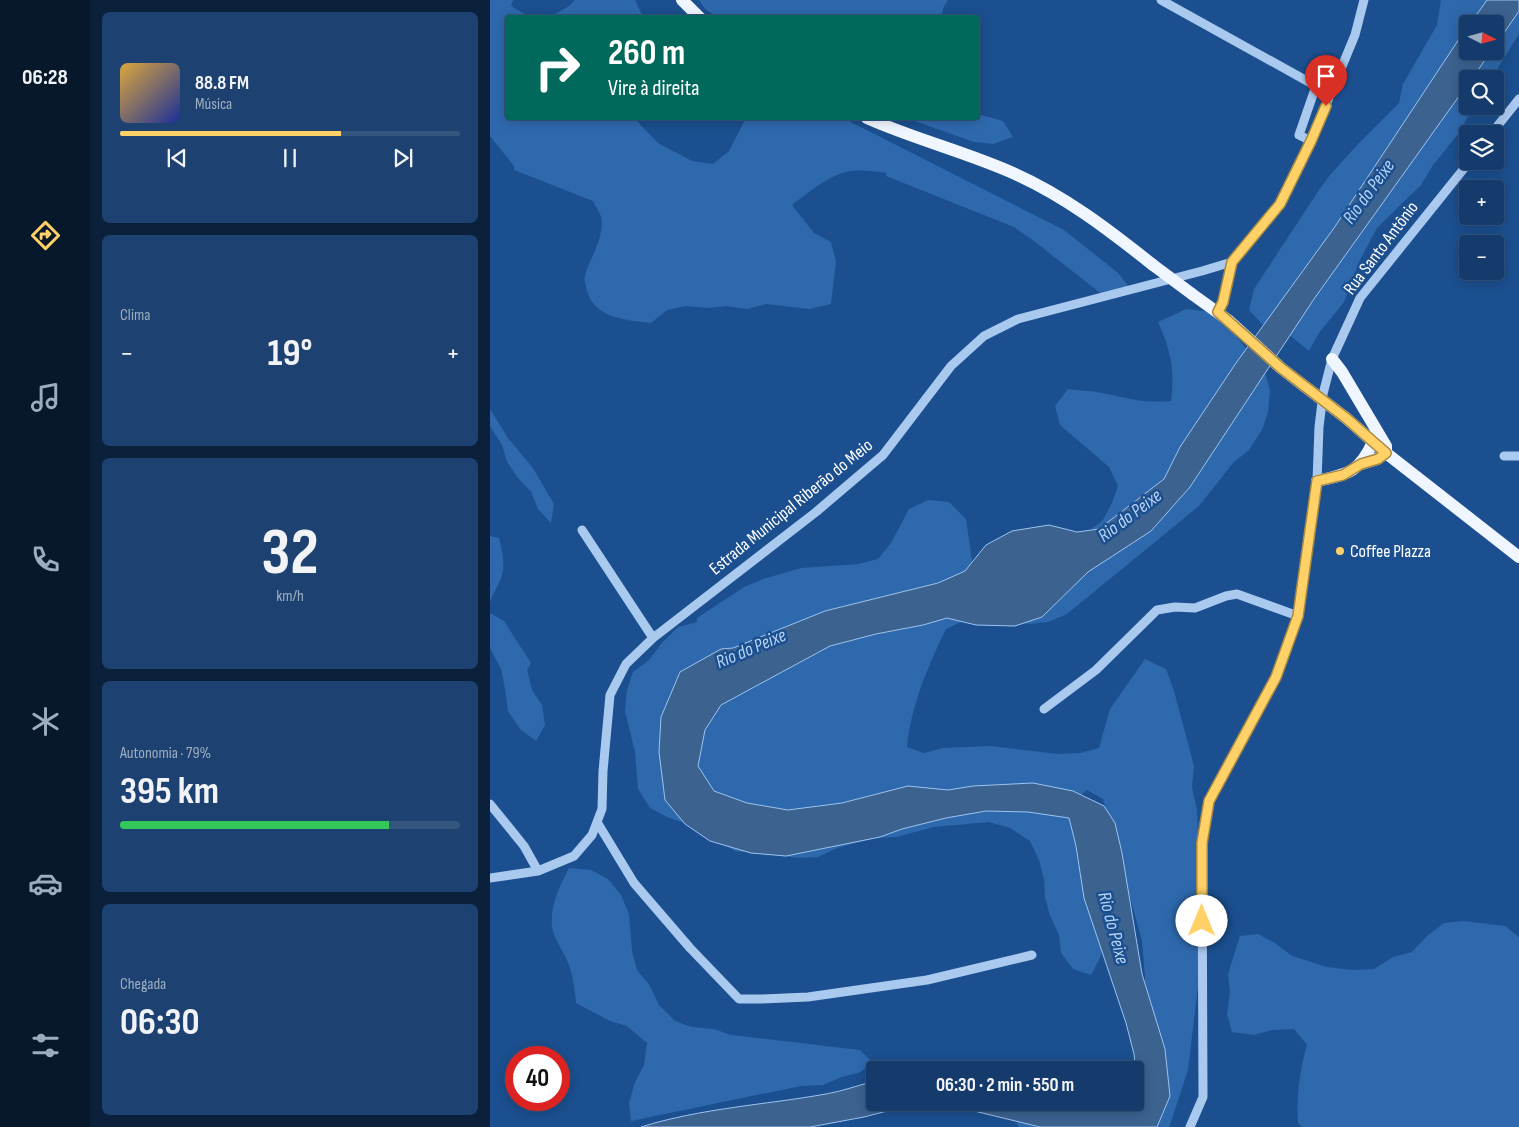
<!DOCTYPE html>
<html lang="pt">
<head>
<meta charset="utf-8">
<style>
  body { margin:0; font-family:"Sofia Sans Condensed",sans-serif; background:#1d4271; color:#f1f3f6; height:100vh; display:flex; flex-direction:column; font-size:19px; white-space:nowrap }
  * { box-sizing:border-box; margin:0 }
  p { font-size:16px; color:#9dadc1 }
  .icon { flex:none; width:28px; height:28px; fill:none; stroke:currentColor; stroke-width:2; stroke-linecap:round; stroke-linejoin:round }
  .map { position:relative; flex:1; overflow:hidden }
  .details { display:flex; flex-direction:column; gap:12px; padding:12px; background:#0b203b; width:400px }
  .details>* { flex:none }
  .banner { position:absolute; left:15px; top:15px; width:475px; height:105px; border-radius:5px; box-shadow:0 2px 12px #0003,0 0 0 1px #33557e; background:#00695c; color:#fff; overflow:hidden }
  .needle { width:32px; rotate:96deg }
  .tools { position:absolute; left:969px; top:15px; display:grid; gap:10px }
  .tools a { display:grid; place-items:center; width:45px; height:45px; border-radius:5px; background:#143b6b; box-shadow:0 2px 12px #0003,0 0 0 1px #33557e; font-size:25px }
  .speed { position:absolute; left:15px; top:1046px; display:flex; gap:10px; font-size:25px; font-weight:700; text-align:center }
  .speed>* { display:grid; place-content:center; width:65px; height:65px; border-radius:50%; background:#143b6b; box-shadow:0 2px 12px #0003,0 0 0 1px #33557e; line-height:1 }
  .speed .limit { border:8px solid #d22; background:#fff; color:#111 }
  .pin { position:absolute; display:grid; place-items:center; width:42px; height:42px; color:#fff; margin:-51px -21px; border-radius:50% 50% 50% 0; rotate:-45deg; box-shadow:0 0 5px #0007 }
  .pin .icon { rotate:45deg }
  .me { position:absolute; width:55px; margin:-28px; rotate:0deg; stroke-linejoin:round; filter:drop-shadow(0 0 4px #0008) }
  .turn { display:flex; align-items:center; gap:18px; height:105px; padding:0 20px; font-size:22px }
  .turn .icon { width:65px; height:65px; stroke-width:2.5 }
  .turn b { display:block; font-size:35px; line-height:42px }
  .big { font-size:38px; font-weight:700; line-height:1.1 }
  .details .card { flex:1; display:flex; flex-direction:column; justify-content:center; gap:8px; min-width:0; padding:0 18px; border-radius:8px; background:#1d4271 }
  .details .dial { align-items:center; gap:0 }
  .dial b { font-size:65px; line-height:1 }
  .song { display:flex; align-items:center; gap:15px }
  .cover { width:60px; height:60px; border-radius:8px; background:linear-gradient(135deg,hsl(40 70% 55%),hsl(230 70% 35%)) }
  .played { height:5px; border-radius:2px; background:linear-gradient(90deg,#ffd166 65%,#33557e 65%) }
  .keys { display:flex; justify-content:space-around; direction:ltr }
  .heat { display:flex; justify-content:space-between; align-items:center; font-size:28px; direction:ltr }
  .charge { height:8px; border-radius:4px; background:linear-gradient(90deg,#34c759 79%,#33557e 0) }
  .trip { position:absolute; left:376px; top:1061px; width:278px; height:50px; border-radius:5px; background:#143b6b; box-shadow:0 2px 12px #0003,0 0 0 1px #33557e; font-weight:700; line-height:50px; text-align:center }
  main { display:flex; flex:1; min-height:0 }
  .dock { display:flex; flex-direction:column; width:90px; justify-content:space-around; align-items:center; background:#08182b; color:#9dadc1 }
  .dock .icon { width:35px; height:35px }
  .dock .selected { color:#ffd166 }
  .dock b { font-size:22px; color:#f1f3f6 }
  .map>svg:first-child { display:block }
</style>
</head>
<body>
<main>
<nav class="dock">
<b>06:28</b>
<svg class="icon selected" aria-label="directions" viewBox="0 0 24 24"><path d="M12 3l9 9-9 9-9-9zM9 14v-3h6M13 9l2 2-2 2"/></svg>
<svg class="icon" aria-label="music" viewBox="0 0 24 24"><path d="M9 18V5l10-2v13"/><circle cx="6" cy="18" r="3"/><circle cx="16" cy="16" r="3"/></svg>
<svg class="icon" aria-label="phone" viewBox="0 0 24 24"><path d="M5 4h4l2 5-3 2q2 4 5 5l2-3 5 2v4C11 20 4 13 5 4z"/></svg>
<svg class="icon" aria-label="climate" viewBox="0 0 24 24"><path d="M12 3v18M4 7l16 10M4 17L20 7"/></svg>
<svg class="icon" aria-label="car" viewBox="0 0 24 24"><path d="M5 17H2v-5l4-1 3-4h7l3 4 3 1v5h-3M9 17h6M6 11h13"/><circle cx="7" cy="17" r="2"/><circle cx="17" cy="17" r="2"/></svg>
<svg class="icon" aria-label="filters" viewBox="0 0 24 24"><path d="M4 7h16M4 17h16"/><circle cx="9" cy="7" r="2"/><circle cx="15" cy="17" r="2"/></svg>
</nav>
<section class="details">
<div class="card">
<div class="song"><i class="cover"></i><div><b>88.8 FM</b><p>Música</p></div></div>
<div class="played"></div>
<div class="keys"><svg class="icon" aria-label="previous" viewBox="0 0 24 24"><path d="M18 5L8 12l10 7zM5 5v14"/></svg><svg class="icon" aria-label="pause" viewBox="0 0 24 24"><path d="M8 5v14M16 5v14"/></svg><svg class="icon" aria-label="next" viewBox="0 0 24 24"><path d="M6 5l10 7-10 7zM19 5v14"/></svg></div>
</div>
<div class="card"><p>Clima</p>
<div class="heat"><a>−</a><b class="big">19°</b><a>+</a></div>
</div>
<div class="card dial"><b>32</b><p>km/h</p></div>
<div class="card"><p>Autonomia · 79%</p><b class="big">395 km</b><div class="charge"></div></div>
<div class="card"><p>Chegada</p><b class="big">06:30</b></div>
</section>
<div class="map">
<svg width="1029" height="1127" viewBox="0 0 1029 1127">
  <rect width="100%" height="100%" fill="#1b4f8f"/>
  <!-- green -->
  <path fill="#2e69ad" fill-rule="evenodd" d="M0,0H23L21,6L38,16L54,17L18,18V118H144L168,143L202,161L223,164L239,151L256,118H353L574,230L627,272L640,288L614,296L544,241L524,227L396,176V173C383,171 369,169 356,172C336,177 318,193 302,205L324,233L341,242L346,261L341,304L319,309L276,304L257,309L236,306L218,308L196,306L177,310L161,323C138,320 105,319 97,291C96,286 94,281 95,276C100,257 112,242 112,222C112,215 106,207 103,201L24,170V166L0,136Z
    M85,0H145L153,17H60L79,6Z
    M209,0H458L454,6L451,17L229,18L215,9Z
    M951,0H1029V34L1001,79H978V106H984L968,134L943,165L931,185L887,228L869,262L854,302L829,333L819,351L791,328L772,324L759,310L764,289L829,190L840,175L868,144L909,103L913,84L947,25ZM978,24H1005V51H978Z
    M488,114L513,121L523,137L503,144L484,142L416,118H488Z
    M696,309L721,312L737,325L775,372L780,391L778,412L772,430L759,450L743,463L709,506L577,614L558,622L540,624L493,619L475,620L456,629C438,666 421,706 417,747L434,753L453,748L500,746L568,754L590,753L609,748L620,709L655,659L676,669L684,691L704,766L702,787L707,810L708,832L713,850L716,919L698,1070L681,1122L679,1127H529L523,1114L645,1102L655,978L652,941L613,799L597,790L581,803L615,940L610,958L601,975L583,969L571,953L569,935L560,916L555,897L554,879L549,860L540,841L520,828L499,822L444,827L406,837L385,838L347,848L328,857L310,858L245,851L194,823L177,817L160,808L148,789L145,752L135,711L137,690L143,672L159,660L172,643L188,627L207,622V618L254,587L273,579L311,568L369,564L388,559L401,543L419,509L438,500L459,502L476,519L484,574L597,533L613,520L622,503L628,486L619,467L570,425L565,406L578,389C592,391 607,391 622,395C644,400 657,403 681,401C685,369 681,351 668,322Z
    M0,409L18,438L43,468L64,504L61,523L48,509L41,492L28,478L17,462L12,445L0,426Z
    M0,536L9,538C12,551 16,565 11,578C8,587 2,594 0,603Z
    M0,613L14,621L41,663L37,670L42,690L52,705L55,725L46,741L30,729L18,711L15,689L11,669L0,648Z
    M79,868L101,870L118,879L131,895L139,914L142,951L147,970L160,986L169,1005L185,1021L202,1027L224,1029L241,1035L370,1050L382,1062L371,1072L352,1077L333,1085L311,1086L141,1121L139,1103L145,1082L154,1065L157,1043L137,1026L120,1021L86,1003C85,990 83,977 79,965C75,954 63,937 62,926C60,906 70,885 79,868Z
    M973,921L1015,926L1029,937V1127H812L808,1123C806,1096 810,1070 817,1045L804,1029L782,1030L764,1035L742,1032L737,1014L740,992L738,974L750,936L768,934L785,943L802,956L837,967L862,970L884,969L903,957L922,952L938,935L954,923Z"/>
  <!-- water -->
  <path fill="#3c6290" stroke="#9cc4f0" d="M997,0H1029V11L1005,46V24H980Z
    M977,27L978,51H1001L982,79H978L977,85L824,299L700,487L661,531L598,572L552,617L525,626L486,625L457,618L433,625L386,634L340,646L231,705L215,730L208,766L224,791L257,803L298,810L352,803L418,786L458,790L483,786L543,783L583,791L614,806L625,823L632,853L652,974L675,1049L680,1096L667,1127H550L480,1110L434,1107L401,1110L374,1117L320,1127H151C212,1108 274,1105 336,1094C353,1091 369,1085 385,1081V1102H645L646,1074L644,1054L636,1023L594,898L586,846L579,818L538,812L496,811L456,818L412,829L390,837L296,856L261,853L220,841L195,824L175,800L169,752L171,717L190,672L231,649L243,648L335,611L448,583L475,571L496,545L522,531L559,525L587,532L609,529L674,479L690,447L746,363L844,228Z"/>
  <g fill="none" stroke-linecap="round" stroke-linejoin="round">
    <!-- minor -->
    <path stroke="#a9c9ee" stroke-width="9" d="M671,0L826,86L809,135L821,141
      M1001,134L1029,99
      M728,312L733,302L742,262L790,204L821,141L865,35L874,0
      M1014,456H1029
      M92,530L163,638
      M554,709L606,670L667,610L685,607L705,608L736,596L747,594L808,616
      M0,804L34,846L48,871
      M107,822L144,883L200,948L249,999H272L318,997L437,980L542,955
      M0,878L48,871L84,856L102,835L112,809L113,771L120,695L136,664L163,638L326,512L393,455L461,366L494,336L528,319L712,271L742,262
      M700,1127L713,1097L712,843L719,801L786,677L808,616L827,481L829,427L833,394L842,359L870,298L980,161"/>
    <!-- major -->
    <path stroke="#f0f6ff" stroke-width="12" d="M192,0L210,18
      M377,118C424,139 476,152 523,173C575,196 619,230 663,265
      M702,294L738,320L791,368L813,385
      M842,359L852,372L896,446V453L887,459L871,464
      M856,418L896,453L1029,557
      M827,481C858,474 869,473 883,442"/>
    <!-- major-bridge -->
    <path stroke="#f0f6ff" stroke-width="12" d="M663,265L702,294
      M813,385L856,418"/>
  </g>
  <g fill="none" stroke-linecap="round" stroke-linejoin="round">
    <defs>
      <path id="route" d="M712,921V843L719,801L786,677L808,616L827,481L853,475L871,464L888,459L896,453L856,418L791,368L728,312L733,302L742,262L790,204L821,141L836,106"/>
    </defs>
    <!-- route casing -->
    <use href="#route" stroke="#a68842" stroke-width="12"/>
    <!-- route -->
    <use href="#route" stroke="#ffd166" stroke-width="9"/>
  </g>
  <!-- markers -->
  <circle fill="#ffd166" stroke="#1b4f8f" stroke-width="2" cx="850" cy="551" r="5"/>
  <g text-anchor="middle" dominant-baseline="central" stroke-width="5" stroke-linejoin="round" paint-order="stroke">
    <!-- street labels -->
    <g font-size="18" fill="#fff" stroke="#1b4f8f">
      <text transform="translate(891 248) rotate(-53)">Rua Santo Antônio</text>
      <text transform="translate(301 507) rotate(-39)">Estrada Municipal Riberão do Meio</text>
    </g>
    <!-- poi labels -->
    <g font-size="18" fill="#fff" stroke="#1b4f8f" text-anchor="start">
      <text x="860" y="551">Coffee Plazza</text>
    </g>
    <!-- water labels -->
    <g font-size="19" font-style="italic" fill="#b5d3f5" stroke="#1b4f8f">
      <text transform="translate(879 192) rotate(-54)">Rio do Peixe</text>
      <text transform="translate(640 516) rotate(-37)">Rio do Peixe</text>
      <text transform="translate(261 649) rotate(-23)">Rio do Peixe</text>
      <text transform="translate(623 928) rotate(75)">Rio do Peixe</text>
    </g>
  </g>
</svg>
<div class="tools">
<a><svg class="needle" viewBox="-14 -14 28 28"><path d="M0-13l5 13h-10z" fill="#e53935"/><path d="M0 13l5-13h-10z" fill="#9dadc1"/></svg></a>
<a><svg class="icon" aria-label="search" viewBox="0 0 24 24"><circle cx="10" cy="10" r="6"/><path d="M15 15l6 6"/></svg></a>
<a><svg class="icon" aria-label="layers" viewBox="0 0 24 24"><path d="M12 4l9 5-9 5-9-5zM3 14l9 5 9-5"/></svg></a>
<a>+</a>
<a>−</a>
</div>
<div class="speed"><div class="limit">40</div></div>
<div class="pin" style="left:836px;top:106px;background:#d93025"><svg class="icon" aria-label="arrive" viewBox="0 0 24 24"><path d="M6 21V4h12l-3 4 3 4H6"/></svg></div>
<svg class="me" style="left:712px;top:921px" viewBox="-20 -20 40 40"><circle r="19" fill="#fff"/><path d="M0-13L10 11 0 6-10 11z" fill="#ffd166"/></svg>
<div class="trip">06:30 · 2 min · 550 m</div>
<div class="banner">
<div class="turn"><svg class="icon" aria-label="right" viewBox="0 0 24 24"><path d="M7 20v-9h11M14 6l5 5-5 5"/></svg><div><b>260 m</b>Vire à direita</div></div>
</div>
</div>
</main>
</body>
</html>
